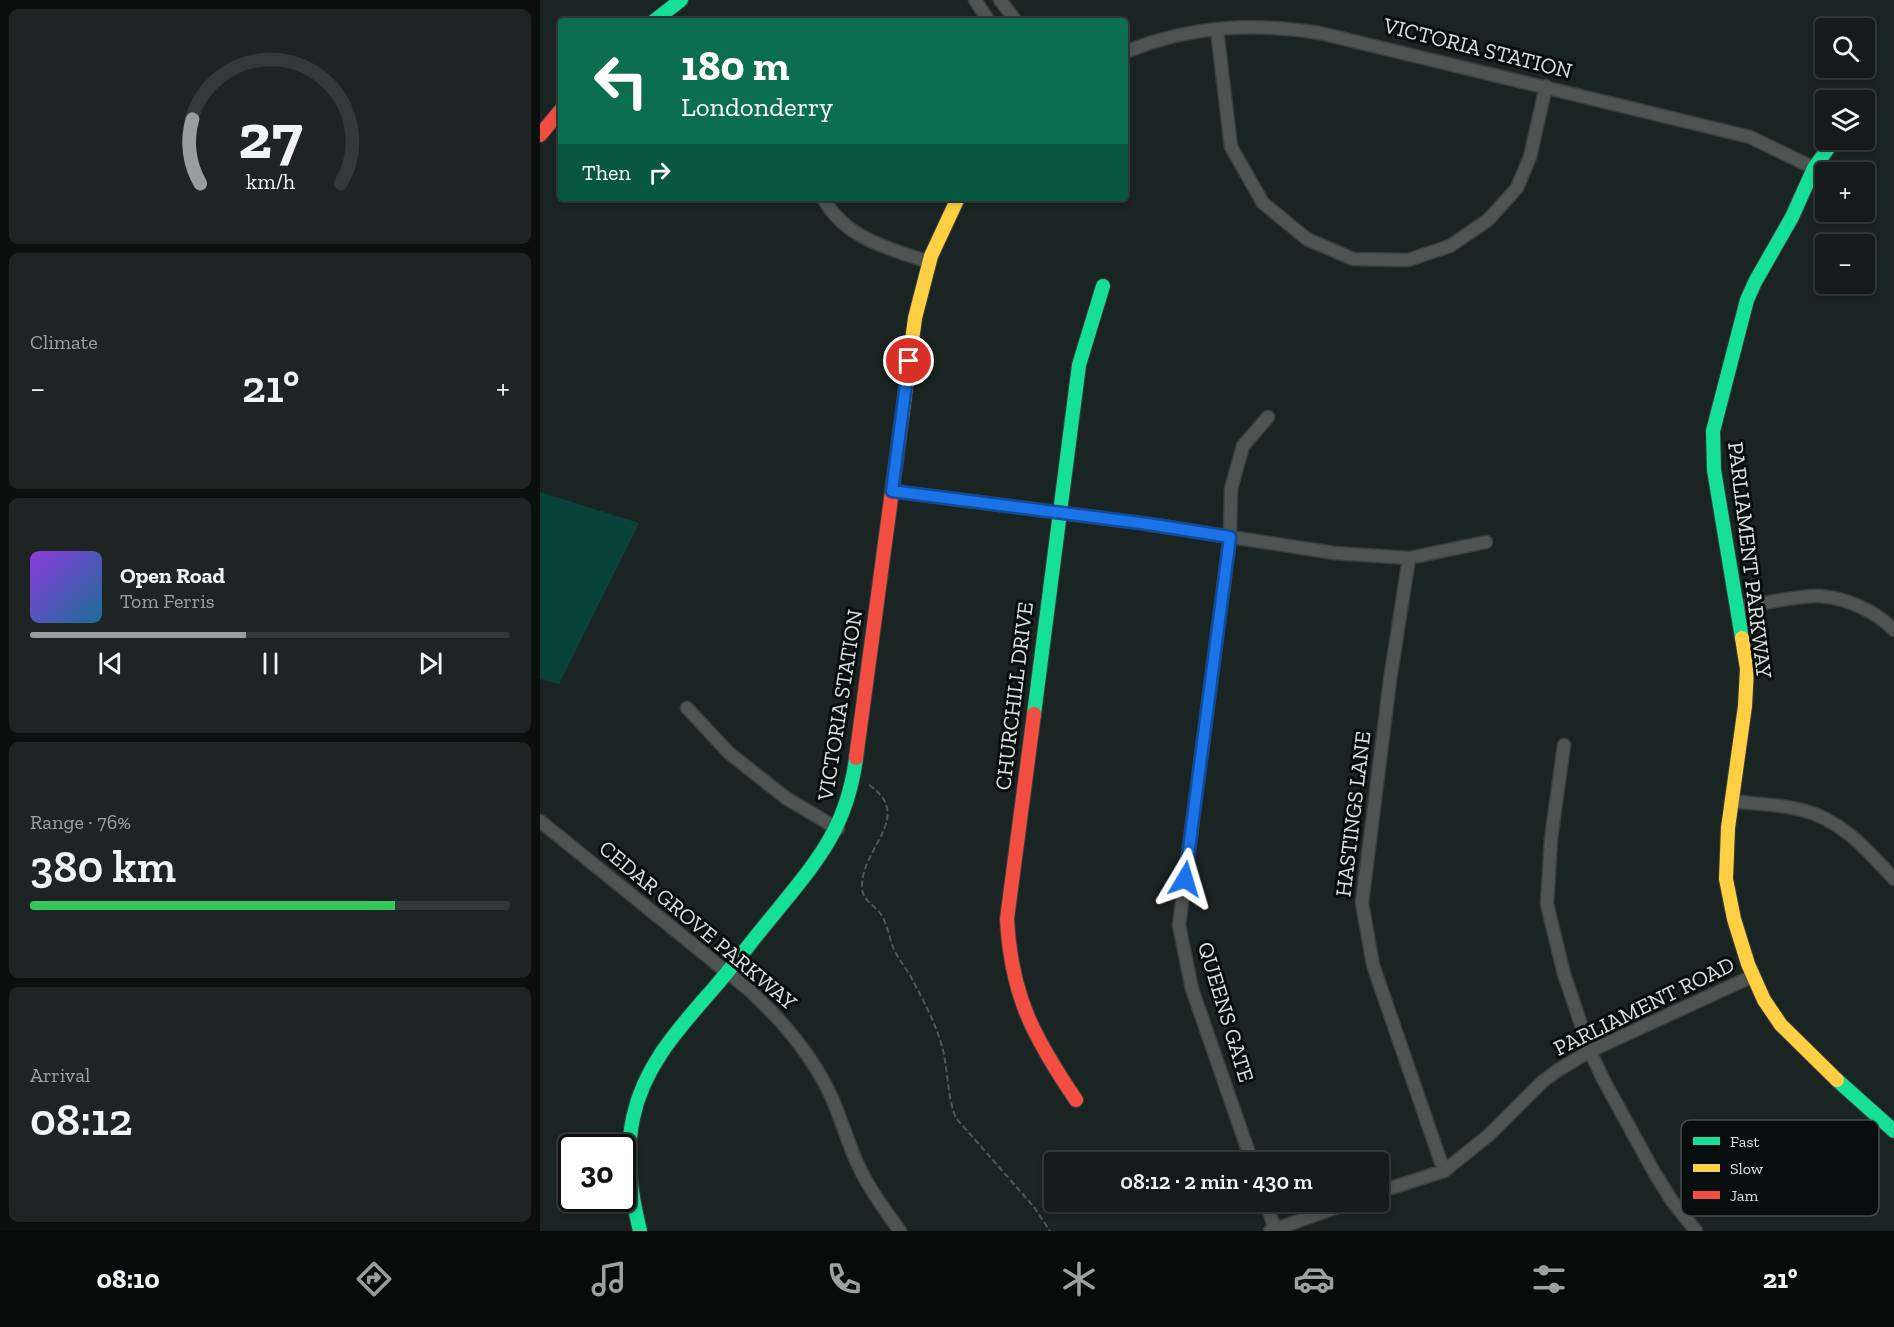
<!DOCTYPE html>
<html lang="en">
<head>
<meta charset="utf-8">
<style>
  body { margin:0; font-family:"Zilla Slab",serif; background:#1d2423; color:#f1f3f6; height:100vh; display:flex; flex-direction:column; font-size:22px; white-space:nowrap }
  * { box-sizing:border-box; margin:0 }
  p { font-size:20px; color:#9da1a2 }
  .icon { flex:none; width:33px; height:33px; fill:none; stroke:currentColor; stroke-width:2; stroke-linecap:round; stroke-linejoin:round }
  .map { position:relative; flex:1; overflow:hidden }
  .drawer { display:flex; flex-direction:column; gap:9px; padding:9px; background:#0b0f0e; width:540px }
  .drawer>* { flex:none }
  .hud { position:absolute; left:18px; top:18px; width:570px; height:183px; border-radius:6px; box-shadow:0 3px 9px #0003,0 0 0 2px #333939; background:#0b6e4f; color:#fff; overflow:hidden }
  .buttons { position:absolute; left:1275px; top:18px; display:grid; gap:12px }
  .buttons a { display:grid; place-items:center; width:60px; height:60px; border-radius:6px; background:#141b1a; box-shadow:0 3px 9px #0003,0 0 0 2px #333939; font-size:30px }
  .speed { position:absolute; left:18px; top:1134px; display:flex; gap:12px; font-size:30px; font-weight:700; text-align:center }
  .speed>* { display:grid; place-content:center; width:78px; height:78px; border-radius:50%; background:#141b1a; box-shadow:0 3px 9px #0003,0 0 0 2px #333939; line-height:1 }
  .speed .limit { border:3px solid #111; border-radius:9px; background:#fff; color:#111 }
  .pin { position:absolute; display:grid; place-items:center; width:51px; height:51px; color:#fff; margin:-26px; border:3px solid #fff; border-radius:50%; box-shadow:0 2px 6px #0007 }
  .me { position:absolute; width:66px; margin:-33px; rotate:7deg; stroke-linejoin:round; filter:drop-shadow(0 0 4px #0008) }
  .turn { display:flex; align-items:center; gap:21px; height:126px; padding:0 24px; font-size:27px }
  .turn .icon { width:78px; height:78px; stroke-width:2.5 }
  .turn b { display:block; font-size:42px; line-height:51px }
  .then { display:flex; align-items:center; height:57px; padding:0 24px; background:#0003; gap:12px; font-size:22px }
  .big { font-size:45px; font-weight:600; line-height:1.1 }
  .drawer .tile { flex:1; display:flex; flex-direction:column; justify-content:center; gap:9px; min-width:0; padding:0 21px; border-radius:9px; background:#1d2423 }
  .drawer .dial { align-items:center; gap:0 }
  .dial svg { height:156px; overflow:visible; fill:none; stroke:#333939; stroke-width:7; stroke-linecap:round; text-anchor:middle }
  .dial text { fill:#f1f3f6; stroke:none }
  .song { display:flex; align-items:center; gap:18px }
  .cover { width:72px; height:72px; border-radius:9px; background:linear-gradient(135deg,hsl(270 70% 55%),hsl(200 70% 35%)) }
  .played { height:6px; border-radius:3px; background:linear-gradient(90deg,#969f9d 45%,#333939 45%) }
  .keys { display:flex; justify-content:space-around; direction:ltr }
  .heat { display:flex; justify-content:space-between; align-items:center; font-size:33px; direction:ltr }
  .charge { height:9px; border-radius:4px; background:linear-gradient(90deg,#34c759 76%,#333939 0) }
  .trip { position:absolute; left:504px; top:1152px; width:345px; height:60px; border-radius:6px; background:#141b1a; box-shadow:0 3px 9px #0003,0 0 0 2px #333939; font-weight:600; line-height:60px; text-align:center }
  .tabs { display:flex; height:96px; justify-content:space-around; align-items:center; background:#080b0a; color:#9da1a2 }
  .tabs .icon { width:42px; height:42px }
  .tabs .active { color:#969f9d }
  .tabs b { font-size:27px; color:#f1f3f6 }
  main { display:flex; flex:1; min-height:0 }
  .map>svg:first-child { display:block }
</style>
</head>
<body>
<main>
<section class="drawer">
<div class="tile dial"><svg viewBox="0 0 100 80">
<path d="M14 69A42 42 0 1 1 86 69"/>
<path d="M14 69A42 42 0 0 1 10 36" stroke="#969f9d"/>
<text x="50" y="56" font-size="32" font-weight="700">27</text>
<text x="50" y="72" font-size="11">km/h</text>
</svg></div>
<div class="tile"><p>Climate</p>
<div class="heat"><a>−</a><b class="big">21°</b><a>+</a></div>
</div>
<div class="tile">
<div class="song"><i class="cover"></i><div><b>Open Road</b><p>Tom Ferris</p></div></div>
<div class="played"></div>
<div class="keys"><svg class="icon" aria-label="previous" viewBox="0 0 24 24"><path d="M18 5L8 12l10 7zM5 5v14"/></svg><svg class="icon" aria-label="pause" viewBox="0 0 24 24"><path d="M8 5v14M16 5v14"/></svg><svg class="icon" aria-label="next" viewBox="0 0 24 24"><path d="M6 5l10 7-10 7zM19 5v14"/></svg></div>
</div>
<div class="tile"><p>Range · 76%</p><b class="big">380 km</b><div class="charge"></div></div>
<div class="tile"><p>Arrival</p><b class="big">08:12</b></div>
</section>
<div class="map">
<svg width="1354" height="1231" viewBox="0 0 1354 1231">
  <rect width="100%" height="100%" fill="#1a2422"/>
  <!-- green -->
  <path fill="#09423a" d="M0,492L99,523L19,684L0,679Z"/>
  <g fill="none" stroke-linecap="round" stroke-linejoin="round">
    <defs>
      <path id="street" d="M435,0L449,21
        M460,0L476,21
        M677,30L691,147L723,203L767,239L813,259L868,260L910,246L948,220L977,188L990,157L1006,86
        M585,52C649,26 712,22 780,33L1210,137L1274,168
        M283,198C306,239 348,248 389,262
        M352,491L608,524L794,553L869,558L946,542
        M869,558L850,680L822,903L833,965L904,1171
        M1197,608C1220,604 1258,595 1280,596C1307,598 1335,611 1354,630
        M147,708L189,753L246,798L298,829
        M1024,745L1011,839L1007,904L1024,974L1050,1051L1063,1079L1114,1172L1132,1201L1156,1231
        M1191,801C1214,804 1239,804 1262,810C1302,820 1327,850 1354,879
        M0,821L209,990C242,1020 272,1055 291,1096C302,1120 308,1145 320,1169C330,1191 346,1211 360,1231
        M712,1162L652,989L639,925L690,537L691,489L703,446L728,417
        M838,1192L904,1171L949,1135L1002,1082L1018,1070L1050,1051L1213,976
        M726,1202L735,1229
        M730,1231L812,1202"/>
      <path id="fast" d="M114,21L141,0
        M1202,638L1174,470L1173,431L1207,300L1215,282L1252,217L1274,168L1294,140
        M494,714L539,365L563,286
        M1297,1080L1354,1131
        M100,1231C91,1194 85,1156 93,1118C104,1065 140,1027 174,988C195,964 214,938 235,913C277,861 307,828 316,758"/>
      <path id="slow" d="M362,417L375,318L391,256L418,198
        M1202,638L1207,669L1205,706L1188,828L1186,879L1194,919L1208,964L1224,1000L1241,1025L1297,1080"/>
      <path id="jam" d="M0,135L21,110
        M494,714L467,919C471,996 494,1038 536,1100
        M316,758L362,417"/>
    </defs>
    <!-- street casing -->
    <use href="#street" stroke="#383f3d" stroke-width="15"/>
    <!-- fast casing -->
    <use href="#fast" stroke="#383f3d" stroke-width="16"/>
    <!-- slow casing -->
    <use href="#slow" stroke="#383f3d" stroke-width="16"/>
    <!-- jam casing -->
    <use href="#jam" stroke="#383f3d" stroke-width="16"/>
    <!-- path -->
    <path stroke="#525857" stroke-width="2" stroke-dasharray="6 3" stroke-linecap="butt" d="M329,785C375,816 321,848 322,887C322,900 333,904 340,913C347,922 349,937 353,947C357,957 364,966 370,975C383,1000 398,1026 404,1055C408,1075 408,1100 416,1118L494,1207L510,1231"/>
    <!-- street -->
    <use href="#street" stroke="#4e5452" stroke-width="12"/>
    <!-- fast -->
    <use href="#fast" stroke="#16e098" stroke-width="14"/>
    <!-- slow -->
    <use href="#slow" stroke="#ffcf43" stroke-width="14"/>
    <!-- jam -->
    <use href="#jam" stroke="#f24e42" stroke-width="14"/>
  </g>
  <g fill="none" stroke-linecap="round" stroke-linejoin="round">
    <defs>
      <path id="route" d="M369,361L352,491L608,524L690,537L645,879"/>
    </defs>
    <!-- route casing -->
    <use href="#route" stroke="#114b97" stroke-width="15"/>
    <!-- route -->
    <use href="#route" stroke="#1a73e8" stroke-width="10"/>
  </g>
  <g text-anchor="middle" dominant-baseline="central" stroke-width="6" stroke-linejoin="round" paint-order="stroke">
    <!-- street labels -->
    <g font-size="22" fill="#d8e1df" stroke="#080e0d">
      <text transform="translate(938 48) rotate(14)">VICTORIA STATION</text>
      <text transform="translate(1210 560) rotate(83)">PARLIAMENT PARKWAY</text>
      <text transform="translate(474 696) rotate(-83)">CHURCHILL DRIVE</text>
      <text transform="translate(300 705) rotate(-81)">VICTORIA STATION</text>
      <text transform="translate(813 814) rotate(-83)">HASTINGS LANE</text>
      <text transform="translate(158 925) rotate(40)">CEDAR GROVE PARKWAY</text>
      <text transform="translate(1104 1006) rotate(-26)">PARLIAMENT ROAD</text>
      <text transform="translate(686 1012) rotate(73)">QUEENS GATE</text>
    </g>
  </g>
  <!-- legend -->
  <rect x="1141" y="1120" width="198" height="96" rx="9" fill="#080e0d" stroke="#464d4c" stroke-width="1.5"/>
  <rect x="1153" y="1137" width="27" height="8" fill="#16e098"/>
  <rect x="1153" y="1164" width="27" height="8" fill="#ffcf43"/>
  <rect x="1153" y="1191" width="27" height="8" fill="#f24e42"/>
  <g font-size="16" fill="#d8e1df">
    <text x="1190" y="1147">Fast</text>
    <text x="1190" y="1174">Slow</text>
    <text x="1190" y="1201">Jam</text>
  </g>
</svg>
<div class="buttons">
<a><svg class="icon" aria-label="search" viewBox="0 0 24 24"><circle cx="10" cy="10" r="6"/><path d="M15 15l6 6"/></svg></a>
<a><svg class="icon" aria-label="layers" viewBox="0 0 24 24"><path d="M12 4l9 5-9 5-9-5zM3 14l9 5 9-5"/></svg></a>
<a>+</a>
<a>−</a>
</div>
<div class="speed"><div class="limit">30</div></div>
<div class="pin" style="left:369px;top:361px;background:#d93025"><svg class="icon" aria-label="arrive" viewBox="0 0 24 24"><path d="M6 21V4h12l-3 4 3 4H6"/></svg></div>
<svg class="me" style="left:645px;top:879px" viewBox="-20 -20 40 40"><path d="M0-17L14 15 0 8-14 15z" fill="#1a73e8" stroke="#fff" stroke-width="4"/></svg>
<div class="trip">08:12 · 2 min · 430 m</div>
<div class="hud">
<div class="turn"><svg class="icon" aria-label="left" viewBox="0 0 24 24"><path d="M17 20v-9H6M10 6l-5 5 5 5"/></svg><div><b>180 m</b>Londonderry</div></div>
<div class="then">Then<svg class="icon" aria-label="right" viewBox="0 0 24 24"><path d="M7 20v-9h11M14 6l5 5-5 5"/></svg></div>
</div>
</div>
</main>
<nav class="tabs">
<b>08:10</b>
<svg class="icon active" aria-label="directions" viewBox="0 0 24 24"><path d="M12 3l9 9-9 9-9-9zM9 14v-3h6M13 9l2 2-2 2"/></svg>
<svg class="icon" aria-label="music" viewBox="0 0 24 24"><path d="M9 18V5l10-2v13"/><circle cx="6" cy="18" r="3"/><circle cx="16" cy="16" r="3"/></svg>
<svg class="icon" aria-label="phone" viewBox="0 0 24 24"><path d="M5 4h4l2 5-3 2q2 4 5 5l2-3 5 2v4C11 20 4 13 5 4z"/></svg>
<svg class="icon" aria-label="climate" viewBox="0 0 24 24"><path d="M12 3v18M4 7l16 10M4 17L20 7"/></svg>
<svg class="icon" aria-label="car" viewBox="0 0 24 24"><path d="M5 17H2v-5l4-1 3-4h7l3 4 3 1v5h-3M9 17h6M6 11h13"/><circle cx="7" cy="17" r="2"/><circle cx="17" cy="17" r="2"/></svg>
<svg class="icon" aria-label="filters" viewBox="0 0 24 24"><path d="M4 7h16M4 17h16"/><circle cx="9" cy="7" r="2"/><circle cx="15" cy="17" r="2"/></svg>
<b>21°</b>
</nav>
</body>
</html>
